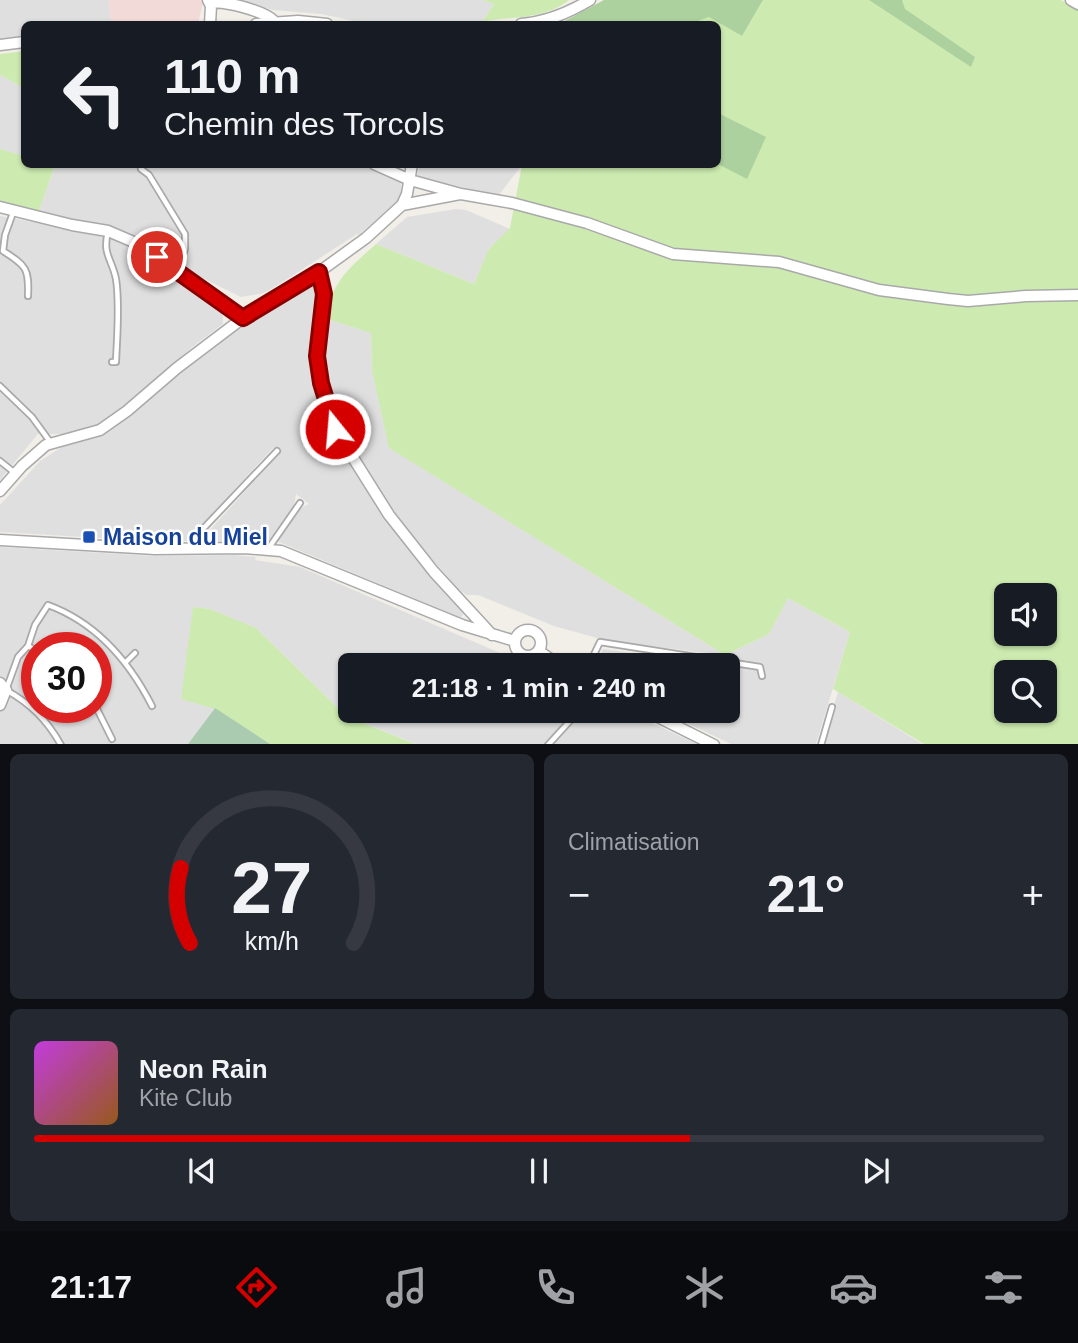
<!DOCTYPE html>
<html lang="fr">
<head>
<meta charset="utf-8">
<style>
  body { margin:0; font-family:Arial,sans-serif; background:#242831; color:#f1f3f6; height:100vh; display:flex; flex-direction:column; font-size:26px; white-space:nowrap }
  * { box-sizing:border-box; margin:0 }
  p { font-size:23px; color:#9ea1a6 }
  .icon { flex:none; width:38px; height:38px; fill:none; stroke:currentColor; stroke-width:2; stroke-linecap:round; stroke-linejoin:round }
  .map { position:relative; height:744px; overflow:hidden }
  .drawer { display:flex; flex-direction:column; gap:10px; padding:10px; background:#0d0f14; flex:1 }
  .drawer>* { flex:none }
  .top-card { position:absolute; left:21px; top:21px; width:700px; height:147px; border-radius:10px; box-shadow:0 2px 5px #0004; background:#171b24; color:#f1f3f6; overflow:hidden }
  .controls { position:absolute; left:994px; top:583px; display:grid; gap:14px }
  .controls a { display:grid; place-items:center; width:63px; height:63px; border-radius:10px; background:#171b24; box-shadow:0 2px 5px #0004; font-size:35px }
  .speed { position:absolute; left:21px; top:632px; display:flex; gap:14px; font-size:35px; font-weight:700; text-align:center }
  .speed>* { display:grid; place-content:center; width:91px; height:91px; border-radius:50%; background:#171b24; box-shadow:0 2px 5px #0004; line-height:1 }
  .speed .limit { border:10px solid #d22; background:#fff; color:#111 }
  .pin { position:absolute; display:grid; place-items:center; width:60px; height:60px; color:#fff; margin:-30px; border:4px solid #fff; border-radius:50%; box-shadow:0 2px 7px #0007 }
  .me { position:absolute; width:77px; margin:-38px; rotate:343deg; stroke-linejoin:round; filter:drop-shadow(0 0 5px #0008) }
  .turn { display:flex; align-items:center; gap:24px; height:147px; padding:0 28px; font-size:32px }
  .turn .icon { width:91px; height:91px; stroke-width:2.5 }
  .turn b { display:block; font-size:49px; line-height:60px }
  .big { font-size:52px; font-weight:600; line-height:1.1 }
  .drawer .widget { flex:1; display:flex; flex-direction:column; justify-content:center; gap:10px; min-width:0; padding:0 24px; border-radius:10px; background:#242831 }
  .drawer .dial { align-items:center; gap:0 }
  .dial svg { height:182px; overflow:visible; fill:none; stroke:#363941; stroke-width:7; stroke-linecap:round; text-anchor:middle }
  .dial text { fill:#f1f3f6; stroke:none }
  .song { display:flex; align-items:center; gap:21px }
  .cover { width:84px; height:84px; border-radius:10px; background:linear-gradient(135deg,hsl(290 70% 55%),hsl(30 70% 35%)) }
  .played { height:7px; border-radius:4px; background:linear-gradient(90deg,#d40000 65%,#363941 65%) }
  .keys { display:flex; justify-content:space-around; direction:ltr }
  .heat { display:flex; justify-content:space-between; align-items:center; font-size:38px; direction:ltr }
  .drawer .tiles { flex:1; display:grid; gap:10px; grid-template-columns:1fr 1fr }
  .widget:last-child { grid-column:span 2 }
  .trip { position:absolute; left:338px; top:653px; width:402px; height:70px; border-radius:10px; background:#171b24; box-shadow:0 2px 5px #0004; font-weight:600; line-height:70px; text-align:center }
  .menu { display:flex; height:112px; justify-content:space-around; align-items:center; background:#090b0e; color:#9ea1a6 }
  .menu .icon { width:49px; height:49px }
  .menu .current { color:#d40000 }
  .menu b { font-size:32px; color:#f1f3f6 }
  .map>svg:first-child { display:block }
</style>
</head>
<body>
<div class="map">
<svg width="1078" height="745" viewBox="0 0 1078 745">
  <rect width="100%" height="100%" fill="#f2efe9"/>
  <!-- residential -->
  <path fill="#e0dfdf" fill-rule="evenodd" d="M0,0H108L112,24H24V36L0,39Z
    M236,0H482L494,4L483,21L455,24H368L321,14L273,10Z
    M0,75L24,88V156L0,149Z
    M364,164L401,182V194L396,202L359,235L357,234L281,283L264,293L241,297L176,265L177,263L136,239L109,227L39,211L55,165Z
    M420,165H522L498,196L417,176Z
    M456,209L466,210L510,229L488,250L474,284L376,244L407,217Z
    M0,216L111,236L129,244L222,307L223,324L191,348L126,407L97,426L77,434H38L0,480Z
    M311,282L318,301L314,333V361L333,432L367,487L429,575L465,611L461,618L279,542L278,538L299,509L309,504L296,494L294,506L272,538L264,542L200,541L279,454L273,448L187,541H150L0,532V505L40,461L62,447L100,435L117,425L237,327Z
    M324,318L371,333L372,371L390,448L725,655L769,634L788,598L850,632L816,744H731L662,711L728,710V665H725V655L608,641L554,626L478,595H467L458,589L390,510L356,454L329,382L324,356Z
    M0,547L154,556L233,555L256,557L255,560L300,567L528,665H350V710L577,711L544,744H416L346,716L256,628L210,609L193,607L215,708L188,744L0,745ZM37,648H96V707H37Z
    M603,649L664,658L707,665H596Z
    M838,692L924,745H822Z
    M586,710L626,711L697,744H554Z"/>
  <!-- commercial -->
  <path fill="#f2dad9" d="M108,0H200L203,2L198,24H112Z"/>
  <!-- grass -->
  <path fill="#cdebb0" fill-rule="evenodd" d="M482,0H569C546,19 511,17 483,21L494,4Z
    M763,0H1061L1078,10V744H924L833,689L850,632L788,598L769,634L725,655L389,448L372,371L371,333L324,318C335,279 347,270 376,244L474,284L488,250L510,228L522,165L718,164V24H689L709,16L742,36ZM1006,595H1045V634H1006ZM1006,672H1045V710H1006Z
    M24,51V88L0,75V54Z
    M0,149L24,156V164L55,165L39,211L0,201Z
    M193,607L210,609L256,628L346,716L415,744H270L215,709L181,699Z"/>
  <!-- forest -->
  <path fill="#add19e" d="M604,0H763L742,36L709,17L689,24H559Z
    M869,0H902L905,9L975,57L971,67Z
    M718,113L766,137L747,179L718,164Z"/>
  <!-- cemetery -->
  <path fill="#aacbaf" d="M215,708L270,744H188Z"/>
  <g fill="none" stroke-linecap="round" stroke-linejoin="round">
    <defs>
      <path id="service" d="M141,169L149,175L185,234V249L178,270
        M14,210L5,235L3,251C27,266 29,269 28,296
        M108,232C102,254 112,259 116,279C120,305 117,336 116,362H112
        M0,386L32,417L51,443
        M0,461L15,473
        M189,548L199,533L277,451
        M268,549L300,503
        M28,646L37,651
        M126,662L135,653
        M589,665L600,642L760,667L762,676
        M96,707L112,739
        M61,745C47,720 31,704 6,690L18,657L28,646L35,625L48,605C97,623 129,661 152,706
        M548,745L580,710
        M821,745L832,707"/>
      <path id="minor" d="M208,0L211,6L210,24
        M1071,0L1078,4
        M210,3C224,0 264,11 274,21
        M256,24L298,21L327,24
        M521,24C547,22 568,13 590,0
        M0,45L24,42
        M374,164L410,180L461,194L512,203L587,223L673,254L779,262L879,290L948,299L968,301L1026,296L1078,295
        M402,205L460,194
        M0,207L72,225L108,231L136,243L243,318
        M319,272L324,294L317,357L322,383L335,429L389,515L434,572L492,635
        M0,491L22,466L46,445L100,430L127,411L177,368L243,318L319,272L366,238L402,205L407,194L412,164
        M0,540L155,549L244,548L281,551L462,625L515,641
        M515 643a13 13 0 1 1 26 0a13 13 0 1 1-26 0Z
        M539,651L559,665
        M0,683L6,690L0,705
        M644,710L714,745"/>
    </defs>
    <!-- service casing -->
    <use href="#service" stroke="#a9a9a9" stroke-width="8"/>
    <!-- minor casing -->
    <use href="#minor" stroke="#a9a9a9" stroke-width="13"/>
    <!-- service -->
    <use href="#service" stroke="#fff" stroke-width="4.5"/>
    <!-- minor -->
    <use href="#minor" stroke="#fff" stroke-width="10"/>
  </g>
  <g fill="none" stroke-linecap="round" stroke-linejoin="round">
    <defs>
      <path id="route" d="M157,257L243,318L319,272L324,294L317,356L321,383L335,429"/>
    </defs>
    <!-- route casing -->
    <use href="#route" stroke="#8a0000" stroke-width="18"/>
    <!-- route -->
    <use href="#route" stroke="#d40000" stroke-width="12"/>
  </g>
  <!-- markers -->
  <rect fill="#1a4fb4" stroke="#fff" stroke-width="2.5" x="82" y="530" width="14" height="14" rx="3.5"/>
  <g text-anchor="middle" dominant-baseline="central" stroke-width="5" stroke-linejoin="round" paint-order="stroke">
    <!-- transit labels -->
    <g font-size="23" font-weight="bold" fill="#164399" stroke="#fff" text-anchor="start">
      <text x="103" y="537">Maison du Miel</text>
    </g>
  </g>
</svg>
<div class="controls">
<a><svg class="icon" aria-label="sound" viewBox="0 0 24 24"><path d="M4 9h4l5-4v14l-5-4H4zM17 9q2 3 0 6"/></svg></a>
<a><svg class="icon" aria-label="search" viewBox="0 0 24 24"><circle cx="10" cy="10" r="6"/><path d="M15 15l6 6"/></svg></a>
</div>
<div class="speed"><div class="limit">30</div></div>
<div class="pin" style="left:157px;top:257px;background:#d93025"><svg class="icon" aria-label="arrive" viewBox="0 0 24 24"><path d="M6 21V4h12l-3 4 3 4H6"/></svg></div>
<svg class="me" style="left:335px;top:429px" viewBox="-20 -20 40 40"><circle r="17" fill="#d40000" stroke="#fff" stroke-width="3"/><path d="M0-11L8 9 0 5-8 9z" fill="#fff"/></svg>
<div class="trip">21:18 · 1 min · 240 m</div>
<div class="top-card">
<div class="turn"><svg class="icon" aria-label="left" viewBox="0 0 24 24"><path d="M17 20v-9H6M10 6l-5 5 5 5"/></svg><div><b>110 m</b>Chemin des Torcols</div></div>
</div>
</div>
<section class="drawer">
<div class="tiles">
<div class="widget dial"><svg viewBox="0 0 100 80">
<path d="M14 69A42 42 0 1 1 86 69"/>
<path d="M14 69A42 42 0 0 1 10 36" stroke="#d40000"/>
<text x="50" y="56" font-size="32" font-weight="700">27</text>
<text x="50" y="72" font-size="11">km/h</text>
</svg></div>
<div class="widget"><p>Climatisation</p>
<div class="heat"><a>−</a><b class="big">21°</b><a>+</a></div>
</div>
<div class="widget">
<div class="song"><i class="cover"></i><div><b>Neon Rain</b><p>Kite Club</p></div></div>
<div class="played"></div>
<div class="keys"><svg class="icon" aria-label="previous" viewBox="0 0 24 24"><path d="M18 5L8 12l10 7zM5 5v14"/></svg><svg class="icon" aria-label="pause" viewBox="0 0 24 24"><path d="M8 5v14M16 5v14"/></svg><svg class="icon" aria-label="next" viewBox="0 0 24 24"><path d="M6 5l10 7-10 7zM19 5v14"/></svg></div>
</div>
</div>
</section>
<nav class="menu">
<b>21:17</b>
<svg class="icon current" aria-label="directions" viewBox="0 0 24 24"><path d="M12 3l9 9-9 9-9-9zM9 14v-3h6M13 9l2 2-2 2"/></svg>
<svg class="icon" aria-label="music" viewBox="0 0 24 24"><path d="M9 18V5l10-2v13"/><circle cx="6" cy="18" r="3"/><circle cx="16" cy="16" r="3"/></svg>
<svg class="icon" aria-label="phone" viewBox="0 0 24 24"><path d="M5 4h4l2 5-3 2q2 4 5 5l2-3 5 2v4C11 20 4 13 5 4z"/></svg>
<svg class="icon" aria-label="climate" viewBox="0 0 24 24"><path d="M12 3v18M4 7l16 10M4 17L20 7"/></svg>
<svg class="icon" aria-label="car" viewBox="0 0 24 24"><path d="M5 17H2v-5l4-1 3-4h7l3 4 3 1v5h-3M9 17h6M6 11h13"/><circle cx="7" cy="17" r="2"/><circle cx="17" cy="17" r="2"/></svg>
<svg class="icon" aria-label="filters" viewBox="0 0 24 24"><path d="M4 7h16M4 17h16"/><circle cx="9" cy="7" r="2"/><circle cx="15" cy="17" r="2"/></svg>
</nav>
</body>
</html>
